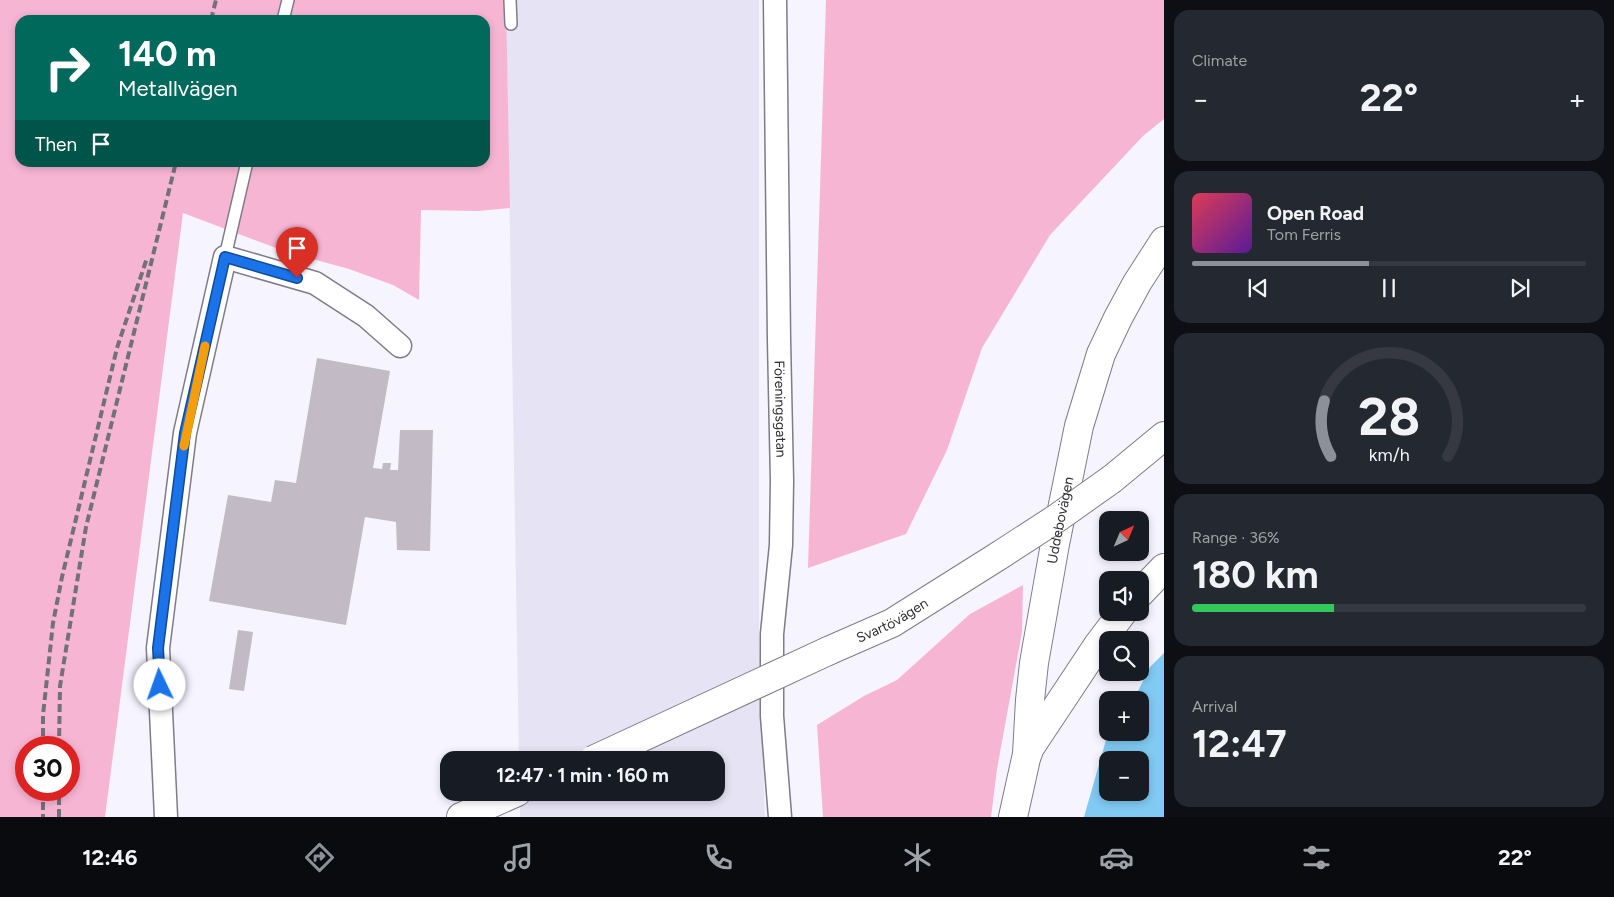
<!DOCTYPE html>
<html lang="en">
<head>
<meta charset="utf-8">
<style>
  body { margin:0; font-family:Figtree,sans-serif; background:#242831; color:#f1f3f6; height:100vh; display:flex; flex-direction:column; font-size:19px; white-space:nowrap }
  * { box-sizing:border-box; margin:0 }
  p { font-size:16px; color:#9ea1a6 }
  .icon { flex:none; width:28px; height:28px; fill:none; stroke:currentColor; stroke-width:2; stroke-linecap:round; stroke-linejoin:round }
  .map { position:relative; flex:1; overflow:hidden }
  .details { display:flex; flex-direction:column; gap:10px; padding:10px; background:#0d0f14; width:450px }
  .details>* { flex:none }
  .guide { position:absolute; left:15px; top:15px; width:475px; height:152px; border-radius:15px; box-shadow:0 2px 8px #0003; background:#00695c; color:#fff; overflow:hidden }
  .needle { width:32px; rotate:44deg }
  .buttons { position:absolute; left:1099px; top:511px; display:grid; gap:10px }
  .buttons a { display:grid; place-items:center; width:50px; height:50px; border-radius:10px; background:#171b24; box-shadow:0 2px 8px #0003; font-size:25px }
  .speed { position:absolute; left:15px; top:736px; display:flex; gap:10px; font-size:25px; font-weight:700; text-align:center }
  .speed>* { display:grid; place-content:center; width:65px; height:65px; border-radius:50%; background:#171b24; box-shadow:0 2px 8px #0003; line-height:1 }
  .speed .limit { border:8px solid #d22; background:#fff; color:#111 }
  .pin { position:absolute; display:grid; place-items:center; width:42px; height:42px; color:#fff; margin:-51px -21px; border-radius:50% 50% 50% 0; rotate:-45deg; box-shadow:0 0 5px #0007 }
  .pin .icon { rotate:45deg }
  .me { position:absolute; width:55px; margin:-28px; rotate:357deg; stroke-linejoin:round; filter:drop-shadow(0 0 4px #0008) }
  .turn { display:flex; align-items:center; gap:18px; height:105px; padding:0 20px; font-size:22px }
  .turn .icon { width:65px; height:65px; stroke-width:2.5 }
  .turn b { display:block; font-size:35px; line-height:42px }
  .then { display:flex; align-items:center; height:48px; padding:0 20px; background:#0003; gap:10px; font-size:19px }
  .big { font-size:38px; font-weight:700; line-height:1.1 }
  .details .widget { flex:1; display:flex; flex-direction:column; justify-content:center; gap:8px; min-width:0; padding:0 18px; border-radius:15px; background:#242831 }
  .details .dial { align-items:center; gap:0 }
  .dial svg { height:130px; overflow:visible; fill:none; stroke:#363941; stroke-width:7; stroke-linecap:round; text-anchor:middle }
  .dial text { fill:#f1f3f6; stroke:none }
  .song { display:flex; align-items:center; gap:15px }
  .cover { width:60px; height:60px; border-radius:8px; background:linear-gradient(135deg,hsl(350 70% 55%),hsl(270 70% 35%)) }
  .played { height:5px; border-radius:2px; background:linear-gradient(90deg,#8c9099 45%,#363941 45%) }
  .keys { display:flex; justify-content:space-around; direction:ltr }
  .heat { display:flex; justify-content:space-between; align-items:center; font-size:28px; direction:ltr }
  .charge { height:8px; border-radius:4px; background:linear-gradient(90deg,#34c759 36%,#363941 0) }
  .trip { position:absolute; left:440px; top:751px; width:285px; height:50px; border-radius:15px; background:#171b24; box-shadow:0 2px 8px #0003; font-weight:700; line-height:50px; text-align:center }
  .tab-bar { display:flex; height:80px; justify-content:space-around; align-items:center; background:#090b0e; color:#9ea1a6 }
  .tab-bar .icon { width:35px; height:35px }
  .tab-bar .active { color:#8c9099 }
  .tab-bar b { font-size:22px; color:#f1f3f6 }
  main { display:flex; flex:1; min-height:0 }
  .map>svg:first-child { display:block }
</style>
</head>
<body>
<main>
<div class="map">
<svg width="1164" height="817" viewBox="0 0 1164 817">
  <rect width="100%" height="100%" fill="#f6f4ff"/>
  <!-- built -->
  <path fill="#e6e4f4" d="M506,0H759V634L765,817H520V793L716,792V760H519Z"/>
  <!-- green -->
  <path fill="#f7b5d4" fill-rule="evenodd" d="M0,0H506L510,208L478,211L421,210L419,300L393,285L349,269L287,252L183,213L105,817H0ZM20,20H485V162H20ZM26,748H69V790H26Z
    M826,0H1164V119L1143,136L1050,235L982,348L947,450L906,534L808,568Z
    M1023,585L1022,632L997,769L991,817H823L817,725L864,696L897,680L970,614Z"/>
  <!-- water -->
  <path fill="#80caf3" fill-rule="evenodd" d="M1164,653V817H1084L1108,733L1140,732V700H1131L1137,693L1150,667ZM1108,760H1140V792H1108Z"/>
  <!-- building -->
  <path fill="#c2bac4" d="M317,358L390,371L373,468L382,469L383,463H391L390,470H398L400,430H433L430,551L397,550L396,522L365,517L346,625L209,601L228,495L271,502L275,480L296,483Z
    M238,630L253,632L244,691L229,689Z"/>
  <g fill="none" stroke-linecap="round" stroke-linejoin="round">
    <defs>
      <path id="lane" d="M510,0L511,24
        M283,20L288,0
        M225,257L247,162"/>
      <g id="street">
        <path id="s1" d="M775,0L779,340L782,481L781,545L772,634V716L780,817"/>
        <path d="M166,817L158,648L185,433L225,257L315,283L366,316L400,346"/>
      </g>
      <g id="secondary">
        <path d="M1112,479L1164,436"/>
        <path d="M1140,593L1164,568"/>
        <path id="s2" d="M828,651L892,623L1000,555"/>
        <path d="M1028,753L1029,749L1098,645L1123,612"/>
        <path d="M461,817L517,792"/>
        <path id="s3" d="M1013,817L1027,754L1030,700L1034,663L1055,544L1079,426L1101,354L1118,318L1137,283L1164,241"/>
      </g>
    </defs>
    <!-- lane casing -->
    <use href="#lane" stroke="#7e7c88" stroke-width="14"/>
    <!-- street casing -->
    <use href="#street" stroke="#7e7c88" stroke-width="25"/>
    <!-- secondary casing -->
    <use href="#secondary" stroke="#7e7c88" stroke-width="30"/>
    <!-- lane -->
    <use href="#lane" stroke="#fff" stroke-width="11"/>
    <!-- street -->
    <use href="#street" stroke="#fff" stroke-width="22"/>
    <!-- secondary -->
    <use href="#secondary" stroke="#fff" stroke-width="28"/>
    <!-- rail -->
    <path stroke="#717178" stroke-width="4" stroke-dasharray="8 4" stroke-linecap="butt" d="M211,20L216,0
      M43,748V715L53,623L62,577L117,348L147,258
      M59,748L60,686L86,527L176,162
      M43,790V817
      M59,817V790"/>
    <defs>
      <path id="secondary-bridge" d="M1000,555L1057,518L1112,479
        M593,760L828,651"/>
    </defs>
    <!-- secondary-bridge casing -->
    <use href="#secondary-bridge" stroke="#7e7c88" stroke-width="30" stroke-linecap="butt"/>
    <!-- secondary-bridge -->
    <use href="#secondary-bridge" stroke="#fff" stroke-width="28"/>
  </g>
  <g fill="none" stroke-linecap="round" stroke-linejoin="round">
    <defs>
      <path id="route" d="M160,685L158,648L185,433L225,257L297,278"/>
    </defs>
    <!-- route casing -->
    <use href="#route" stroke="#114b97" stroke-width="12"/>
    <!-- route -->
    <use href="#route" stroke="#1a73e8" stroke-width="9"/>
    <!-- slow -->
    <path stroke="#f59e0b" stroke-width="9" d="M184,446L205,346"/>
  </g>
  <g text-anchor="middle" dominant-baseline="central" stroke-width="5" stroke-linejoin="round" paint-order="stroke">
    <!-- street labels -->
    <g font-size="14" fill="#2f2f34" stroke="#f6f4ff">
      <text stroke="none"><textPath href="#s1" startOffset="409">Föreningsgatan</textPath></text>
      <text stroke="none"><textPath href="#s3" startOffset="301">Uddebovägen</textPath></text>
      <text stroke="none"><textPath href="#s2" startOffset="71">Svartövägen</textPath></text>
    </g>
  </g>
</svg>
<div class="buttons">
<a><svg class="needle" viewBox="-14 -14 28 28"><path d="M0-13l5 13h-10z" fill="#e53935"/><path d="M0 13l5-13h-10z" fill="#9ea1a6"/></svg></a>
<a><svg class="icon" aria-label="sound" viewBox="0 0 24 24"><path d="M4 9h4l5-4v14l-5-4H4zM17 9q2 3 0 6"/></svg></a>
<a><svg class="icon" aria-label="search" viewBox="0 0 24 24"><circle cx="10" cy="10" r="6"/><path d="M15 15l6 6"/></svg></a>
<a>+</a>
<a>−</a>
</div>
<div class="speed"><div class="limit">30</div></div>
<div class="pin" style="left:297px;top:278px;background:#d93025"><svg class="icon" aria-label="arrive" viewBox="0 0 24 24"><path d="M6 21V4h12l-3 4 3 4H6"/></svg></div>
<svg class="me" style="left:160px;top:685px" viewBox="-20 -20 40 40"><circle r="19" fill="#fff"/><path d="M0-13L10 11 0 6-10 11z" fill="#1a73e8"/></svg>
<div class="trip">12:47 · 1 min · 160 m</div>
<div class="guide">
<div class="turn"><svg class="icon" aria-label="right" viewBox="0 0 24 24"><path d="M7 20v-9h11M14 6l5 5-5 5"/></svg><div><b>140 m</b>Metallvägen</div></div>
<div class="then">Then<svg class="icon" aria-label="arrive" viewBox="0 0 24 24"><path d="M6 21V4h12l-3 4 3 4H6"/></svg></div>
</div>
</div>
<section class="details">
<div class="widget"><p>Climate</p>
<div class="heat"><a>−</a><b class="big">22°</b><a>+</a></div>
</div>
<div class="widget">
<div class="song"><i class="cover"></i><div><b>Open Road</b><p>Tom Ferris</p></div></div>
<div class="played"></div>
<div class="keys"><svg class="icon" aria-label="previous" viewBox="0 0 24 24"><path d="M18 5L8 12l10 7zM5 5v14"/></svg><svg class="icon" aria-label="pause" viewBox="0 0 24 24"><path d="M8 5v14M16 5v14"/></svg><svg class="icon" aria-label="next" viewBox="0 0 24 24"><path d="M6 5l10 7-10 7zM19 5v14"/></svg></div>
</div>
<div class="widget dial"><svg viewBox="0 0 100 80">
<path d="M14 69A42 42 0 1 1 86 69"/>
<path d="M14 69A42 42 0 0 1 10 35" stroke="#8c9099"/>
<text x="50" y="56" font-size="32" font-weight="700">28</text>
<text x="50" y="72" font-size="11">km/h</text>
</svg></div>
<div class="widget"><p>Range · 36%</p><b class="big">180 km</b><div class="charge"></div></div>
<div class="widget"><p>Arrival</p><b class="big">12:47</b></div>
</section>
</main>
<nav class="tab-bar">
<b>12:46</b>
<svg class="icon active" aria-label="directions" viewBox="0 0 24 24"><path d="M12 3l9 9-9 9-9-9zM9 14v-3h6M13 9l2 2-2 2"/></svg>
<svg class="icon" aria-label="music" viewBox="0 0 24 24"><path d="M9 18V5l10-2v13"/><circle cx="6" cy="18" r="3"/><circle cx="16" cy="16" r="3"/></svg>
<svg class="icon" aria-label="phone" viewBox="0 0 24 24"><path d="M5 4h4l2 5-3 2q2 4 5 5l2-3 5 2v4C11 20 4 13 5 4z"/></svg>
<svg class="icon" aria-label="climate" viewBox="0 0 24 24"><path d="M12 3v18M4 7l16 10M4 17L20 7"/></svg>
<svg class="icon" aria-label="car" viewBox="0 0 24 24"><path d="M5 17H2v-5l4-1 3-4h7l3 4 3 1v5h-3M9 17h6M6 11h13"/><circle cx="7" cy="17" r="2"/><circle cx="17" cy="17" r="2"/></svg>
<svg class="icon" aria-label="filters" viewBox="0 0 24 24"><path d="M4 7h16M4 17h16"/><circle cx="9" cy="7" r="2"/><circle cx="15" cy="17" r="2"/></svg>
<b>22°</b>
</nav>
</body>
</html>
